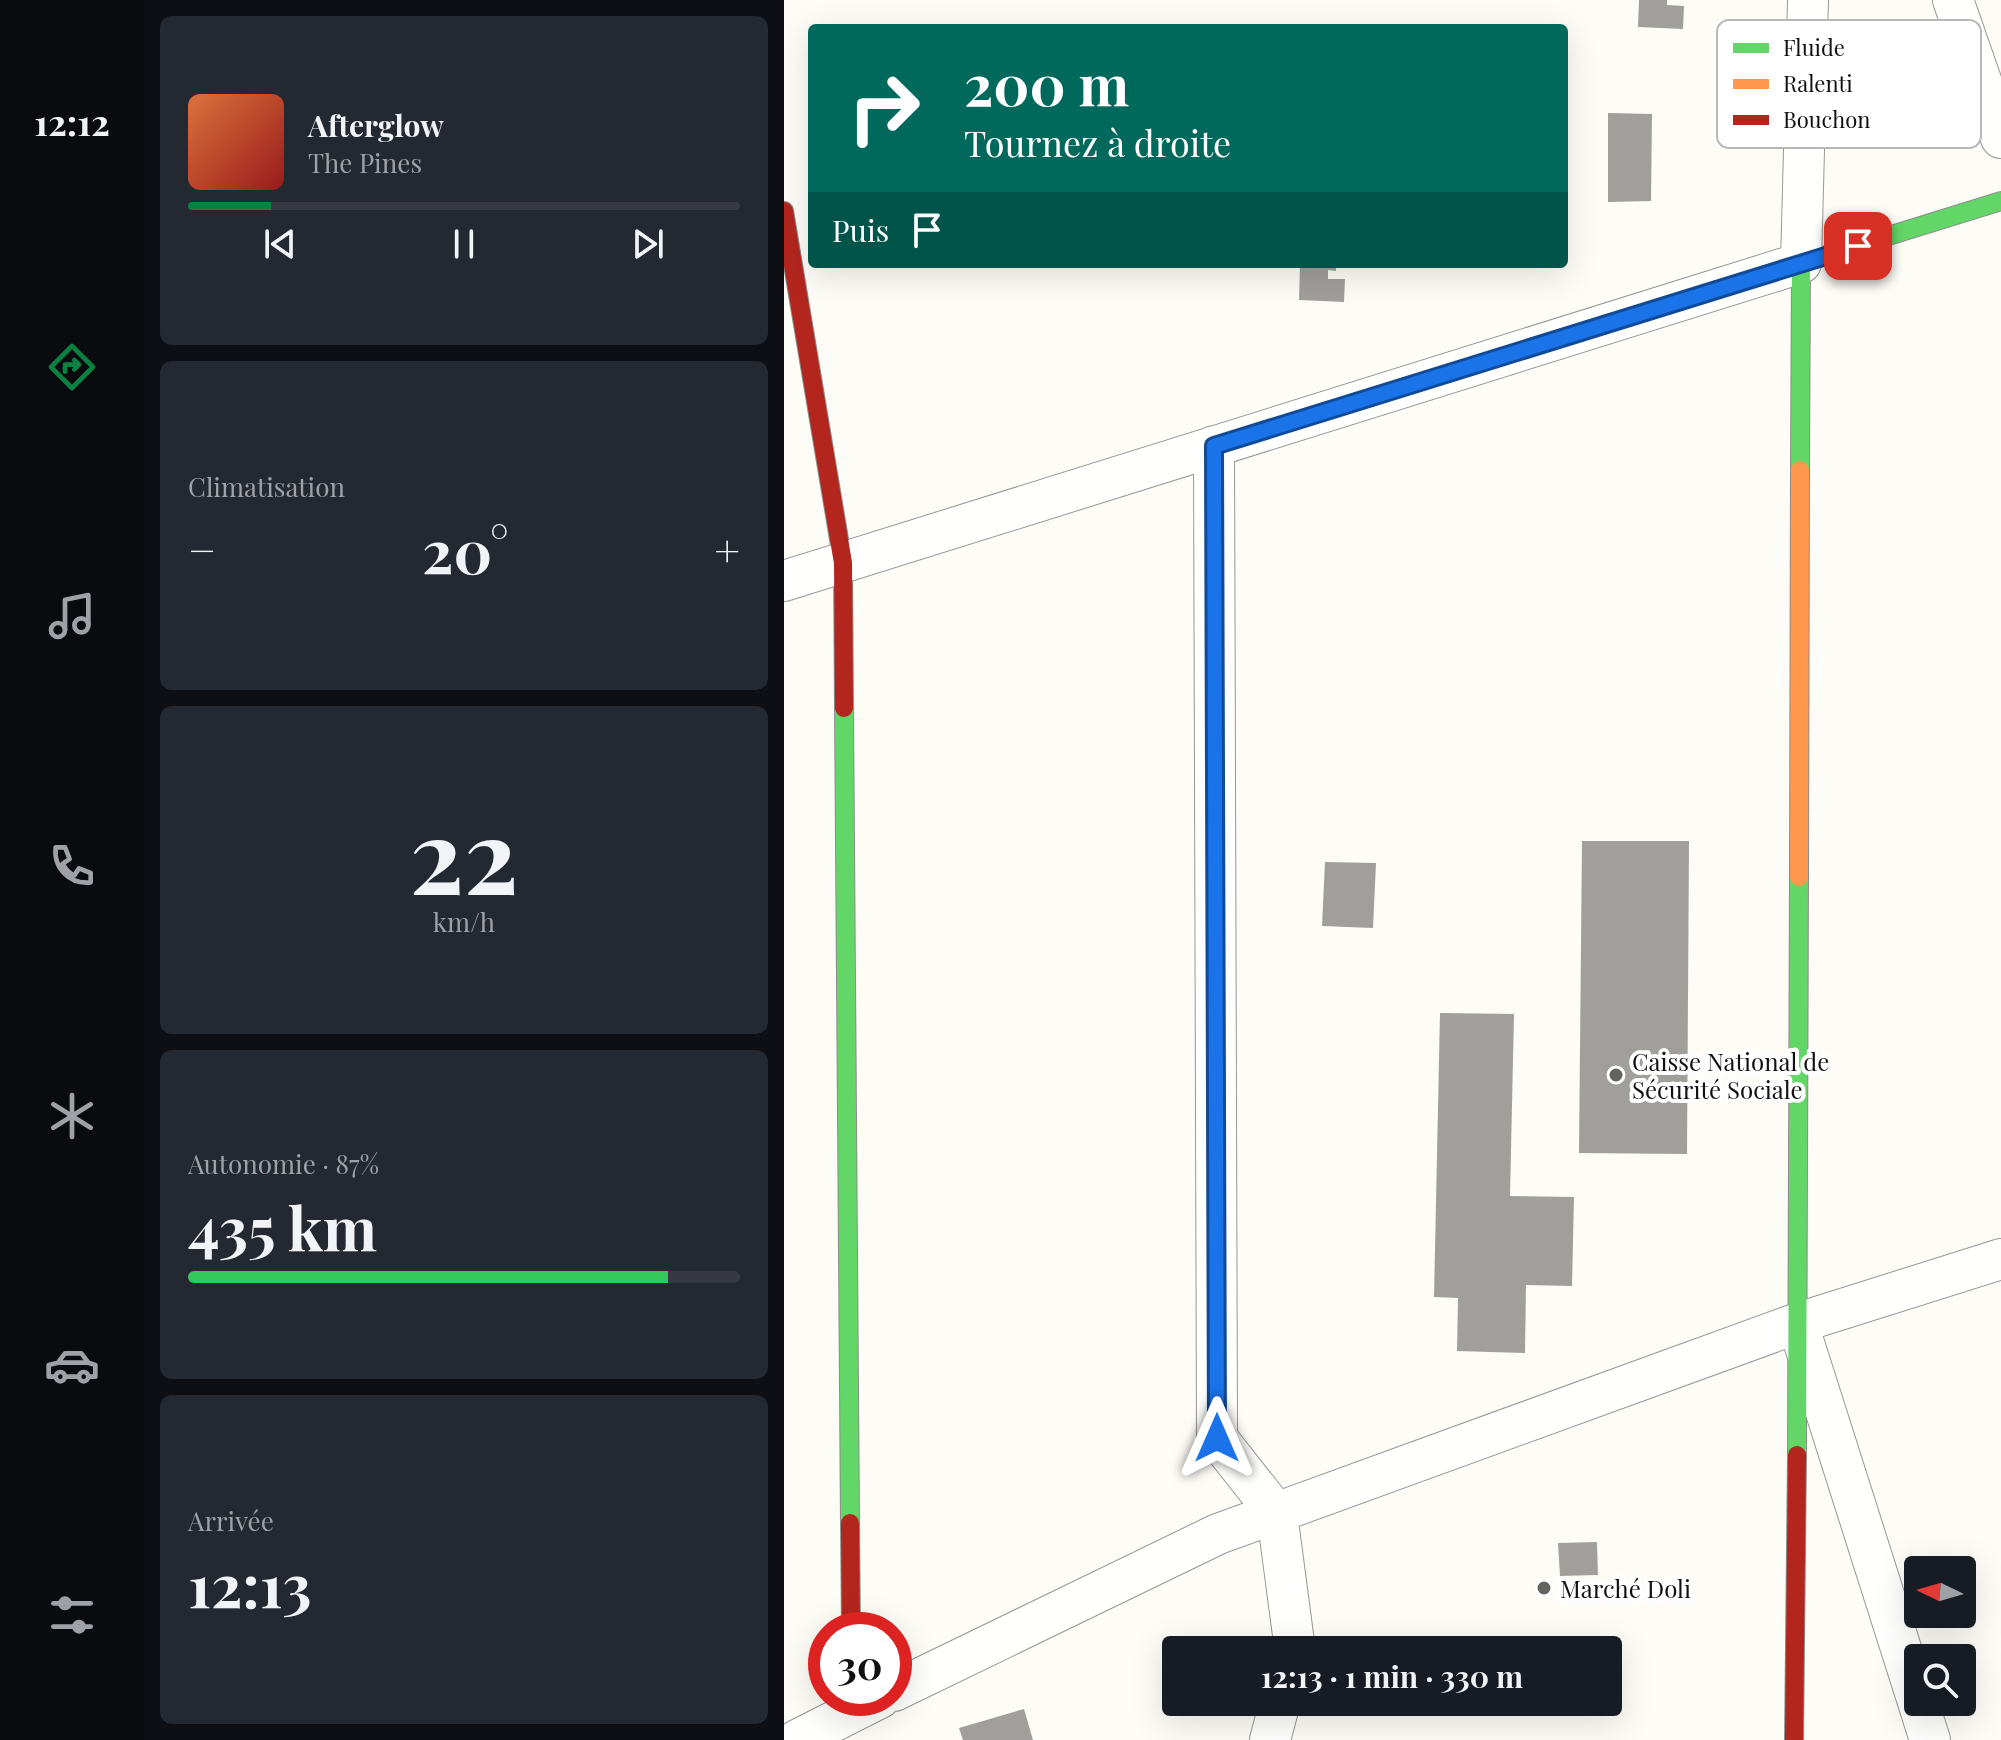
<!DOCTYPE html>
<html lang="fr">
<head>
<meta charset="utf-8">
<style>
  body { margin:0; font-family:"Playfair Display",serif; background:#242831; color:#f1f3f6; height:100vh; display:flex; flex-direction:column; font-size:30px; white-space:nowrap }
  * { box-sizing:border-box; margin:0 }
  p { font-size:26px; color:#9ea1a6 }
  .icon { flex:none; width:44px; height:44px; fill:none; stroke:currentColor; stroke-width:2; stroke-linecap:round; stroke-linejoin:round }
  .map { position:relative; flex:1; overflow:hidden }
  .sheet { display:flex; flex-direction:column; gap:16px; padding:16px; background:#0d0f14; width:640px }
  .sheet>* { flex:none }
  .hud { position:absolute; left:24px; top:24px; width:760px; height:244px; border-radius:8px; box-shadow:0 8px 32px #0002; background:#00695c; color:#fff; overflow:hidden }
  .needle { width:52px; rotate:275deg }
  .fabs { position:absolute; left:1120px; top:1556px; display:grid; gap:16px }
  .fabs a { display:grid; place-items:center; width:72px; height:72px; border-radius:8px; background:#171b24; box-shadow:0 8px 32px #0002; font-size:40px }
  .speed { position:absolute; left:24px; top:1612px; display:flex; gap:16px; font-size:40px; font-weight:700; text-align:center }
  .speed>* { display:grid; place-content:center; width:104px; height:104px; border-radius:50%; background:#171b24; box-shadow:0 8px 32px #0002; line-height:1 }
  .speed .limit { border:12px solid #d22; background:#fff; color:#111 }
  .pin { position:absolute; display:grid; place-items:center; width:68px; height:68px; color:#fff; margin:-34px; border-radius:16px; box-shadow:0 4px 12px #0006 }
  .me { position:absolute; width:88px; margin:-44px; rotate:0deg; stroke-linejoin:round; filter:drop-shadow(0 0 6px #0008) }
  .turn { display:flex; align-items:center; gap:28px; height:168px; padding:0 24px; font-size:36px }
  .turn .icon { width:104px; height:104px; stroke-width:2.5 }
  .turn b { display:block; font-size:56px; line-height:68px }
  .then { display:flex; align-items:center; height:76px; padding:0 24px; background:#0003; gap:16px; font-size:30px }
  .big { font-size:60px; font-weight:700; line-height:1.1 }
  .sheet .widget { flex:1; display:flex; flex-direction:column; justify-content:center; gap:12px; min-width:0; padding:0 28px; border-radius:12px; background:#242831 }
  .sheet .dial { align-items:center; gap:0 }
  .dial b { font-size:104px; line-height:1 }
  .song { display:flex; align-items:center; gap:24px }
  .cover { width:96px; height:96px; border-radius:12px; background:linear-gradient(135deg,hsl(20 70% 55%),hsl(0 70% 35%)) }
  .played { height:8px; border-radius:4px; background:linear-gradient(90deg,#0b8043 15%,#363941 15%) }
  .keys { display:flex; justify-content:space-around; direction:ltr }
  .heat { display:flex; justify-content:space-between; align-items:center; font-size:44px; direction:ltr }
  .charge { height:12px; border-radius:6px; background:linear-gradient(90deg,#34c759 87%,#363941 0) }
  .trip { position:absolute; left:378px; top:1636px; width:460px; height:80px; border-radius:8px; background:#171b24; box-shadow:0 8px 32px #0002; font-weight:700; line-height:80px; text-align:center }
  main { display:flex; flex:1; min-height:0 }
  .tab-bar { display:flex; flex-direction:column; width:144px; justify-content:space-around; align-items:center; background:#090b0e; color:#9ea1a6 }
  .tab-bar .icon { width:56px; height:56px }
  .tab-bar .on { color:#0b8043 }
  .tab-bar b { font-size:36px; color:#f1f3f6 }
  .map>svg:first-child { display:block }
</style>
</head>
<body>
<main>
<nav class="tab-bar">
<b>12:12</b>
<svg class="icon on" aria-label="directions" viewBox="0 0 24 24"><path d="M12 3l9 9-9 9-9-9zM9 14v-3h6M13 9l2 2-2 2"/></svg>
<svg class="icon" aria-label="music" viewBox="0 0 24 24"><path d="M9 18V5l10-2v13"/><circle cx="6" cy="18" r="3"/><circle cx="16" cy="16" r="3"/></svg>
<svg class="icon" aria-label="phone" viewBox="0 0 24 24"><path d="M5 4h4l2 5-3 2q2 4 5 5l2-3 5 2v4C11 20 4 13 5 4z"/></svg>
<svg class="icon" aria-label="climate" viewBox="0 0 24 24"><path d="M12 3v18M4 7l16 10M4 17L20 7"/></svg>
<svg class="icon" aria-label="car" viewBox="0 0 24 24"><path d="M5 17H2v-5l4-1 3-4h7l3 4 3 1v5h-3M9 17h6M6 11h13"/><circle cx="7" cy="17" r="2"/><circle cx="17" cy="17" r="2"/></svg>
<svg class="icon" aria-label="filters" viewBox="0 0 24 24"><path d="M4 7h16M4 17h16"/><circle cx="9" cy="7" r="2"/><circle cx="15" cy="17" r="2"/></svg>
</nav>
<section class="sheet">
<div class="widget">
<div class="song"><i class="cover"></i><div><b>Afterglow</b><p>The Pines</p></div></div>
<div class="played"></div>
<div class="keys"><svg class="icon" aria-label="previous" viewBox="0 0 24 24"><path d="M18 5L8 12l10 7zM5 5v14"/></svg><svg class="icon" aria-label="pause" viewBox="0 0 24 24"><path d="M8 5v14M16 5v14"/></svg><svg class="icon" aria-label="next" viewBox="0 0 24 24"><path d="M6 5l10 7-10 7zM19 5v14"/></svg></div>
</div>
<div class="widget"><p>Climatisation</p>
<div class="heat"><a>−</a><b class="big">20°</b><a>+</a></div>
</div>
<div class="widget dial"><b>22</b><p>km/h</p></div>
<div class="widget"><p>Autonomie · 87%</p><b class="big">435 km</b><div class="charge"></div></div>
<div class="widget"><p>Arrivée</p><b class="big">12:13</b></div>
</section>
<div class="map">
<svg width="1217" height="1740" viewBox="0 0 1217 1740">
  <rect width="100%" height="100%" fill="#fdfcf7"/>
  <!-- building -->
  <path fill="#a19f9c" d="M855,0H883V5L900,6L899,29L854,27Z
    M824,113L868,114L867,201L824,202Z
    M516,264H552V271L544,270V279H561L560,302L515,300Z
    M798,841H905L903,1154L795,1153Z
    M541,862L592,863L589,928L538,926Z
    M656,1013L730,1014L726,1196L790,1197L788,1286L742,1285L741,1353L673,1351L674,1298L650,1297Z
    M813,1542L814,1575L776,1576L774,1543Z
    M397,1638L421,1639L420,1650H396Z
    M602,1702H635V1715L603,1716Z
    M741,1702H780V1712H741Z
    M240,1709L249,1740H179L175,1728Z"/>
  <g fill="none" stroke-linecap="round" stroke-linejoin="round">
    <defs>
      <path id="street" d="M1169,0L1217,138
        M430,446L433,1438L493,1514L511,1650
        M0,581L1017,263L1024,0
        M1019,1340L1134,1702
        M110,1691L434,1534L1014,1323L1217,1259
        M1134,1702L1146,1740
        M13,1740L96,1698
        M486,1740L496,1702"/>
      <path id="fast" d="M1016,470L1017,263L1217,201
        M60,708L66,1523
        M1013,1455L1015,877"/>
      <path id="slow" d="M1015,877L1016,470"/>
      <path id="jam" d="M0,211L59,563L60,708
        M66,1523L67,1630
        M1010,1740L1013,1455"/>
    </defs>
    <!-- street casing -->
    <use href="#street" stroke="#979795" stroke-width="42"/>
    <!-- fast casing -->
    <use href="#fast" stroke="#8e8d8b" stroke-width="20"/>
    <!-- slow casing -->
    <use href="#slow" stroke="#8e8d8b" stroke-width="20"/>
    <!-- jam casing -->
    <use href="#jam" stroke="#8e8d8b" stroke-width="20"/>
    <!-- street -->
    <use href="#street" stroke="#fffffe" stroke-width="40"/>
    <!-- fast -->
    <use href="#fast" stroke="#63d668" stroke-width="18"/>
    <!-- slow -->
    <use href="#slow" stroke="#ff974d" stroke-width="18"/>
    <!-- jam -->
    <use href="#jam" stroke="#b3261e" stroke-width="18"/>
  </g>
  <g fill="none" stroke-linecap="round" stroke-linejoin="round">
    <defs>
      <path id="route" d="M433,1438L430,446L1074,246"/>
    </defs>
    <!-- route casing -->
    <use href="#route" stroke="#114b97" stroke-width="20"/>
    <!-- route -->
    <use href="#route" stroke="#1a73e8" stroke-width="14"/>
  </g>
  <!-- markers -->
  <g fill="#646362" stroke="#fff" stroke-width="3">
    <circle cx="832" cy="1075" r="8"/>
    <circle cx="760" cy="1588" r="8"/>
  </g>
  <g text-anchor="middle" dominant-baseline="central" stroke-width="8" stroke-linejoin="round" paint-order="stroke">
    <!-- poi labels -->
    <g font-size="24" fill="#111" stroke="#fff" text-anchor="start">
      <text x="848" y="1061">Caisse National de<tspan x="848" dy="28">Sécurité Sociale</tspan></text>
      <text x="776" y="1588">Marché Doli</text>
    </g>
  </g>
  <!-- legend -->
  <rect x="933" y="20" width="264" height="128" rx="12" fill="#fff" stroke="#b8b8b8" stroke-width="2"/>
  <rect x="949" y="43" width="36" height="10" fill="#63d668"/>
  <rect x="949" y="79" width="36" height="10" fill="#ff974d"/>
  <rect x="949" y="115" width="36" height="10" fill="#b3261e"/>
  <g font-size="22" fill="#111">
    <text x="999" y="56">Fluide</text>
    <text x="999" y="92">Ralenti</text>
    <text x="999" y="128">Bouchon</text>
  </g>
</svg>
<div class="fabs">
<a><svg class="needle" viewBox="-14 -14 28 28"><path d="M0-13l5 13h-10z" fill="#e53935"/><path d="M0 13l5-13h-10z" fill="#9ea1a6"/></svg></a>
<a><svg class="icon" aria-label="search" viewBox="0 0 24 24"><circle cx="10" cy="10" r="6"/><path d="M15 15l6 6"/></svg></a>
</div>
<div class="speed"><div class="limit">30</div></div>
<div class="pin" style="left:1074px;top:246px;background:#d93025"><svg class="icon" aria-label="arrive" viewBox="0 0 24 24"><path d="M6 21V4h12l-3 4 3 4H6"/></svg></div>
<svg class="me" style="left:433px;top:1438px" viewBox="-20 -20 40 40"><path d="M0-17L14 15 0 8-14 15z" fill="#1a73e8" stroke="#fff" stroke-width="4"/></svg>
<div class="trip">12:13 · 1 min · 330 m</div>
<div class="hud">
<div class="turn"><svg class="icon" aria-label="right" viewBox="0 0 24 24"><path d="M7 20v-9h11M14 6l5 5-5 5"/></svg><div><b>200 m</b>Tournez à droite</div></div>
<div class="then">Puis<svg class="icon" aria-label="arrive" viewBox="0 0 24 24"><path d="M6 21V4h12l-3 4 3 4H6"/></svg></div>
</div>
</div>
</main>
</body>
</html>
